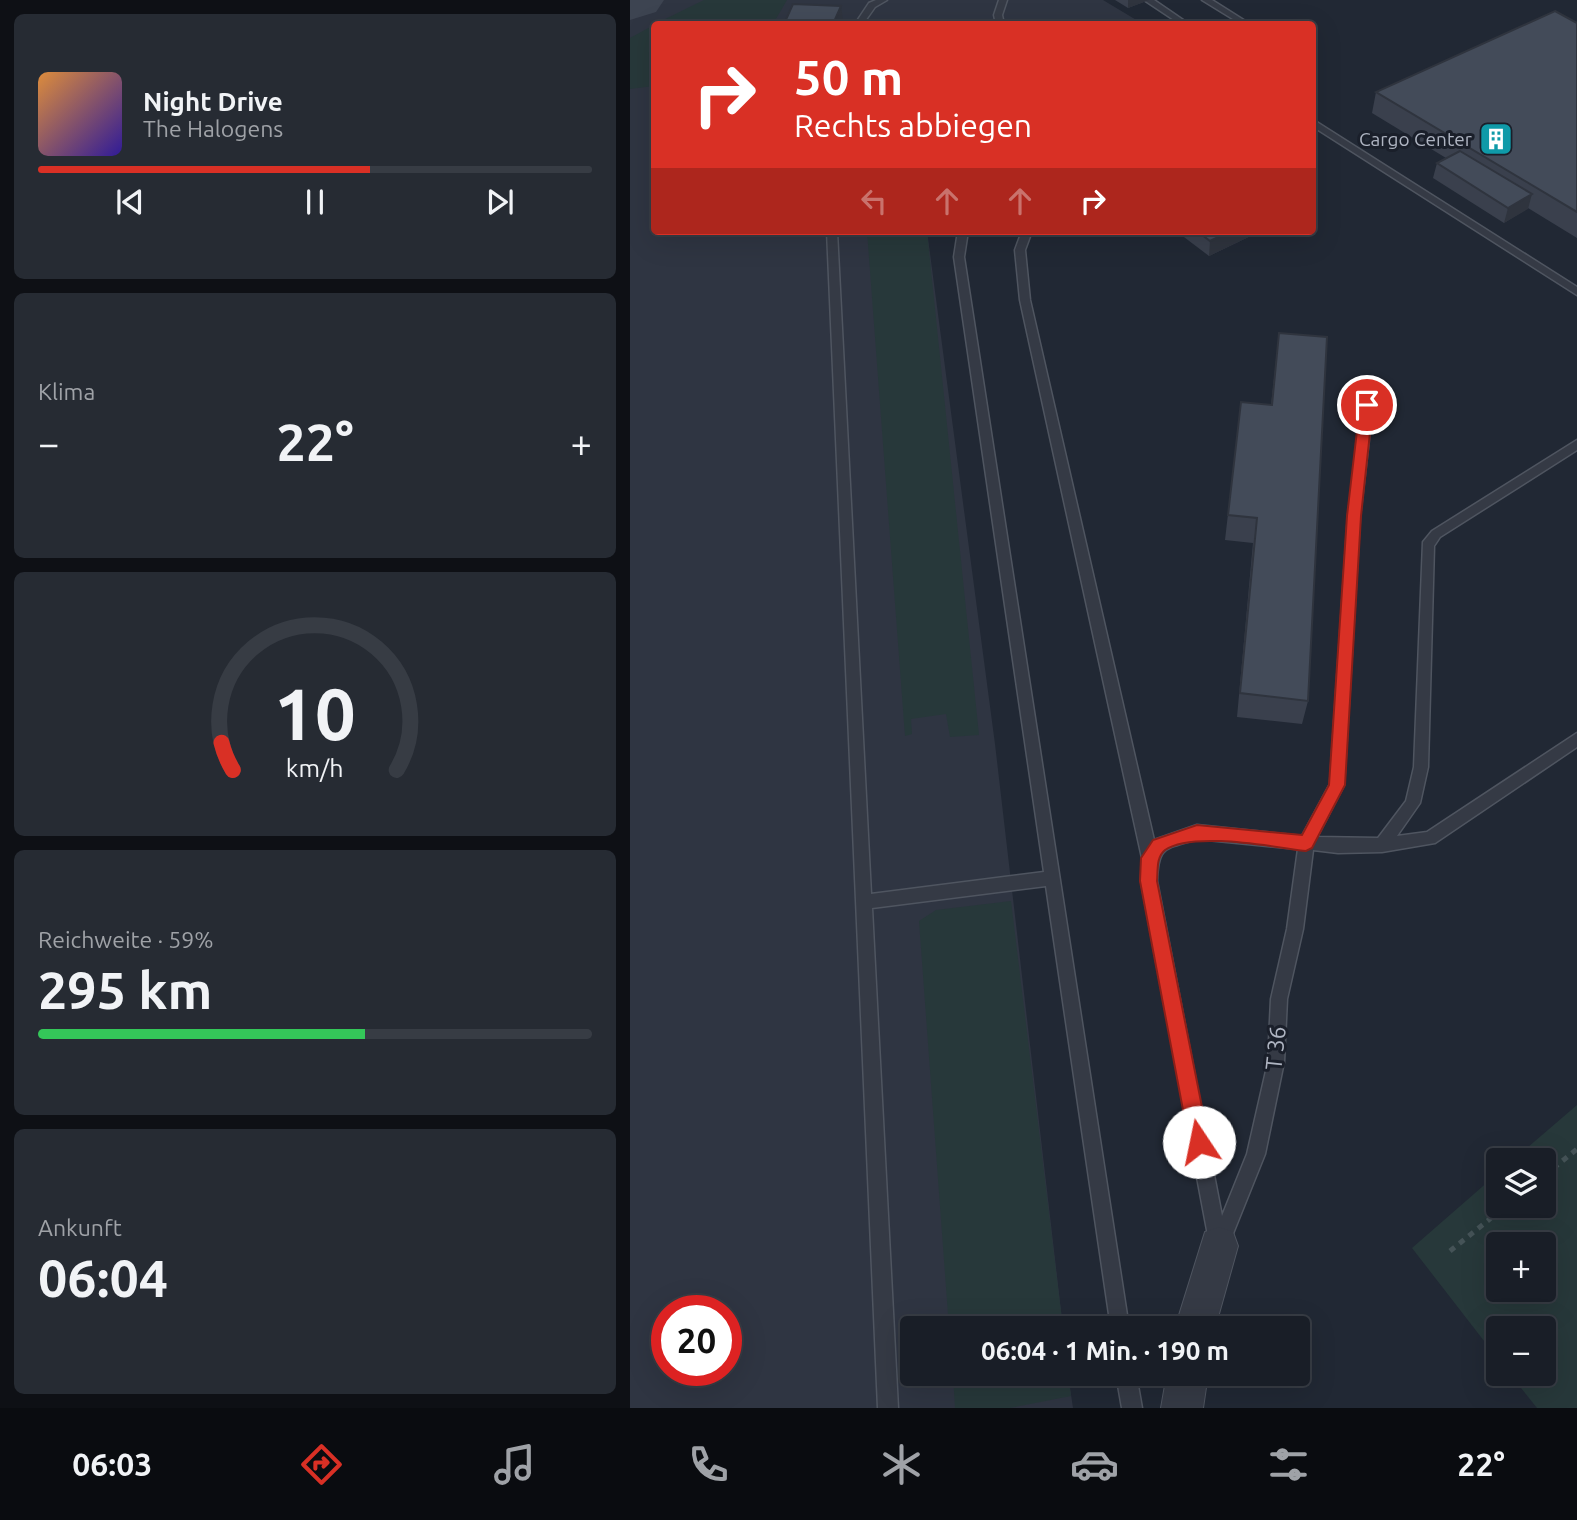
<!DOCTYPE html>
<html lang="de">
<head>
<meta charset="utf-8">
<style>
  body { margin:0; font-family:Ubuntu,sans-serif; background:#262b33; color:#f1f3f6; height:100vh; display:flex; flex-direction:column; font-size:26px; white-space:nowrap }
  * { box-sizing:border-box; margin:0 }
  p { font-size:23px; color:#9fa2a7 }
  .icon { flex:none; width:38px; height:38px; fill:none; stroke:currentColor; stroke-width:2; stroke-linecap:round; stroke-linejoin:round }
  .map { position:relative; flex:1; overflow:hidden }
  .side { display:flex; flex-direction:column; gap:14px; padding:14px; background:#0e1015; width:630px }
  .side>* { flex:none }
  .guide { position:absolute; left:21px; top:21px; width:665px; height:214px; border-radius:7px; box-shadow:0 7px 28px #0002,0 0 0 2px #373c44; background:#d93025; color:#fff; overflow:hidden }
  .tools { position:absolute; left:856px; top:1148px; display:grid; gap:14px }
  .tools a { display:grid; place-items:center; width:70px; height:70px; border-radius:7px; background:#191e27; box-shadow:0 7px 28px #0002,0 0 0 2px #373c44; font-size:35px }
  .speed { position:absolute; left:21px; top:1295px; display:flex; gap:14px; font-size:35px; font-weight:700; text-align:center }
  .speed>* { display:grid; place-content:center; width:91px; height:91px; border-radius:50%; background:#191e27; box-shadow:0 7px 28px #0002,0 0 0 2px #373c44; line-height:1 }
  .speed .limit { border:10px solid #d22; background:#fff; color:#111 }
  .pin { position:absolute; display:grid; place-items:center; width:60px; height:60px; color:#fff; margin:-30px; border:4px solid #fff; border-radius:50%; box-shadow:0 2px 7px #0007 }
  .me { position:absolute; width:77px; margin:-38px; rotate:349deg; stroke-linejoin:round; filter:drop-shadow(0 0 5px #0008) }
  .turn { display:flex; align-items:center; gap:24px; height:147px; padding:0 28px; font-size:32px }
  .turn .icon { width:91px; height:91px; stroke-width:2.5 }
  .turn b { display:block; font-size:49px; line-height:60px }
  .lanes { display:flex; align-items:center; height:66px; padding:0 28px; background:#0003; justify-content:center; gap:35px; direction:ltr }
  .lanes .off { opacity:.35 }
  .big { font-size:52px; font-weight:600; line-height:1.1 }
  .side .tile { flex:1; display:flex; flex-direction:column; justify-content:center; gap:10px; min-width:0; padding:0 24px; border-radius:10px; background:#262b33 }
  .side .dial { align-items:center; gap:0 }
  .dial svg { height:182px; overflow:visible; fill:none; stroke:#373c44; stroke-width:7; stroke-linecap:round; text-anchor:middle }
  .dial text { fill:#f1f3f6; stroke:none }
  .song { display:flex; align-items:center; gap:21px }
  .cover { width:84px; height:84px; border-radius:10px; background:linear-gradient(135deg,hsl(30 70% 55%),hsl(250 70% 35%)) }
  .played { height:7px; border-radius:4px; background:linear-gradient(90deg,#d93025 60%,#373c44 60%) }
  .keys { display:flex; justify-content:space-around; direction:ltr }
  .heat { display:flex; justify-content:space-between; align-items:center; font-size:38px; direction:ltr }
  .charge { height:10px; border-radius:5px; background:linear-gradient(90deg,#34c759 59%,#373c44 0) }
  .trip { position:absolute; left:270px; top:1316px; width:410px; height:70px; border-radius:7px; background:#191e27; box-shadow:0 7px 28px #0002,0 0 0 2px #373c44; font-weight:600; line-height:70px; text-align:center }
  .tabs { display:flex; height:112px; justify-content:space-around; align-items:center; background:#0a0c10; color:#9fa2a7 }
  .tabs .icon { width:49px; height:49px }
  .tabs .selected { color:#d93025 }
  .tabs b { font-size:32px; color:#f1f3f6 }
  main { display:flex; flex:1; min-height:0 }
  .map>svg:first-child { display:block }
</style>
</head>
<body>
<main>
<section class="side">
<div class="tile">
<div class="song"><i class="cover"></i><div><b>Night Drive</b><p>The Halogens</p></div></div>
<div class="played"></div>
<div class="keys"><svg class="icon" aria-label="previous" viewBox="0 0 24 24"><path d="M18 5L8 12l10 7zM5 5v14"/></svg><svg class="icon" aria-label="pause" viewBox="0 0 24 24"><path d="M8 5v14M16 5v14"/></svg><svg class="icon" aria-label="next" viewBox="0 0 24 24"><path d="M6 5l10 7-10 7zM19 5v14"/></svg></div>
</div>
<div class="tile"><p>Klima</p>
<div class="heat"><a>−</a><b class="big">22°</b><a>+</a></div>
</div>
<div class="tile dial"><svg viewBox="0 0 100 80">
<path d="M14 69A42 42 0 1 1 86 69"/>
<path d="M14 69A42 42 0 0 1 9 57" stroke="#d93025"/>
<text x="50" y="56" font-size="32" font-weight="700">10</text>
<text x="50" y="72" font-size="11">km/h</text>
</svg></div>
<div class="tile"><p>Reichweite · 59%</p><b class="big">295 km</b><div class="charge"></div></div>
<div class="tile"><p>Ankunft</p><b class="big">06:04</b></div>
</section>
<div class="map">
<svg width="947" height="1408" viewBox="0 0 947 1408">
  <rect width="100%" height="100%" fill="#212834"/>
  <!-- airport -->
  <path fill="#2f3542" fill-rule="evenodd" d="M0,0H473L513,24H24V231H297L365,744L433,1328H282V1374H438L443,1408H0ZM37,1311H96V1370H37Z"/>
  <!-- green -->
  <path fill="#27383a" fill-rule="evenodd" d="M74,0H157L143,24H25Z
    M24,25V86L0,89V38Z
    M237,231H297L349,735L320,737L316,714L281,719L282,734L275,736Z
    M381,901L433,1328H319L289,921L306,910Z
    M947,1105V1408H907L880,1374H914V1328H868V1359L782,1248L868,1173V1206H914V1160H883ZM914,1244V1290H868V1244Z
    M323,1374H438L441,1396L380,1408H325Z"/>
  <g fill="none" stroke-linecap="round" stroke-linejoin="round">
    <!-- taxiway -->
    <path fill="#3d4451" fill-rule="evenodd" d="M0,0H34L26,12L0,20Z"/>
    <defs>
      <path id="service" d="M246,0H257L245,7L233,24H225L239,3Z
        M369,0H377L372,15L374,24H366L364,15Z
        M514,0H524L559,24H550Z
        M572,0H582L620,24H611Z
        M682,119L947,287V295L682,126Z
        M197,231H207L241,894L414,872L324,257L328,231H338L334,257L499,1328H481L416,886L242,908L268,1408H248Z
        M392,231H402L395,250L400,300L524,840L567,825L672,836L700,784L718,516L733,402H741L743,405L730,516L714,785L687,837L748,838L776,801L784,767L793,542L802,531L947,440V450L810,537L804,546L798,767L790,803L767,836L797,832L947,733V747L805,843L752,852L708,853L683,850L673,929L657,999L654,1062L635,1154L596,1251L589,1255L583,1252L580,1246L511,881L512,858L390,300L385,250ZM567,839L668,849L657,929L641,999L638,1062L617,1154L592,1216L527,881C528,845 536,849 567,839Z
        M486,1374H506L512,1408H492Z"/>
      <path id="minor" d="M589,1227L603,1232L608,1246L585,1328H545L575,1232Z
        M537,1374H578L573,1408H531Z"/>
    </defs>
    <!-- service casing -->
    <use href="#service" stroke="#4f5560" stroke-width="3"/>
    <!-- minor casing -->
    <use href="#minor" stroke="#4f5560" stroke-width="2"/>
    <!-- path -->
    <path stroke="#455357" stroke-width="5" stroke-dasharray="6 6" stroke-linecap="butt" d="M914,1176L947,1149
      M820,1251L876,1206"/>
    <!-- service -->
    <use href="#service" fill="#353a45" fill-rule="evenodd"/>
    <!-- minor -->
    <use href="#minor" fill="#353a45" fill-rule="evenodd"/>
  </g>
  <!-- wall -->
  <path fill="#3a404d" d="M485,0H519L498,8Z
    M947,23V238L898,208L874,223L803,178L807,163L816,158L742,113L746,92Z
    M546,231H631L579,256Z
    M649,333L678,701L672,724L607,717L623,543L595,540L611,402L641,405Z"/>
  <!-- shaded-wall -->
  <path fill="#2f343e" d="M498,0H519L498,8Z
    M211,6L213,20L211,24H203Z
    M902,194L898,209L874,223L878,208Z
    M601,231H631L579,256L580,241Z"/>
  <!-- building -->
  <path fill="#434b59" stroke="#2f343e" stroke-width="2" d="M163,4L211,6L203,24H154Z
    M925,11L947,23V212L746,92Z
    M830,151L902,194L878,208L807,163Z
    M567,231H601L580,241Z
    M649,333L697,337L678,701L610,693L627,518L598,515L611,402L642,405Z"/>
  <!-- route -->
  <path fill="#d93025" stroke="#8d1f18" stroke-width="2" d="M737,400L743,405L731,516L715,785L682,848L676,851C643,847 563,831 535,850C526,857 528,871 527,881L579,1142L576,1149L569,1152L562,1149L559,1142L510,881L511,858L523,840L567,825L672,835L699,785L717,516L730,405Z"/>
  <!-- icons -->
  <defs>
    <symbol id="building-square" viewBox="-11 -11 22 22"><rect x="-9" y="-9" width="18" height="18" rx="4" fill="#0f9aa8" stroke="#1a1f2a"/><path d="M-4-6H4V6H1V3H-1V6H-4ZM-2.5-4.3h1.7v1.8h-1.7ZM.8-4.3h1.7v1.8H.8ZM-2.5-1h1.7V.8h-1.7ZM.8-1h1.7V.8H.8Z" fill="#fff"/></symbol>
  </defs>
  <g fill-rule="evenodd">
    <use href="#building-square" x="847" y="120" width="38" height="38"/>
  </g>
  <g text-anchor="middle" dominant-baseline="central" stroke-width="6" stroke-linejoin="round" paint-order="stroke">
    <!-- far-poi labels -->
    <g font-size="19" fill="#afb5c2" stroke="#1a1f2a" text-anchor="end">
      <text x="842" y="139">Cargo Center</text>
    </g>
    <!-- street labels -->
    <g font-size="23" fill="#afb5c2" stroke="#1a1f2a">
      <text transform="translate(645 1048) rotate(-84)">T 36</text>
    </g>
  </g>
</svg>
<div class="tools">
<a><svg class="icon" aria-label="layers" viewBox="0 0 24 24"><path d="M12 4l9 5-9 5-9-5zM3 14l9 5 9-5"/></svg></a>
<a>+</a>
<a>−</a>
</div>
<div class="speed"><div class="limit">20</div></div>
<div class="pin" style="left:737px;top:405px;background:#d93025"><svg class="icon" aria-label="arrive" viewBox="0 0 24 24"><path d="M6 21V4h12l-3 4 3 4H6"/></svg></div>
<svg class="me" style="left:569px;top:1142px" viewBox="-20 -20 40 40"><circle r="19" fill="#fff"/><path d="M0-13L10 11 0 6-10 11z" fill="#d93025"/></svg>
<div class="trip">06:04 · 1 Min. · 190 m</div>
<div class="guide">
<div class="turn"><svg class="icon" aria-label="right" viewBox="0 0 24 24"><path d="M7 20v-9h11M14 6l5 5-5 5"/></svg><div><b>50 m</b>Rechts abbiegen</div></div>
<div class="lanes"><svg class="icon off" aria-label="left" viewBox="0 0 24 24"><path d="M17 20v-9H6M10 6l-5 5 5 5"/></svg><svg class="icon off" aria-label="ahead" viewBox="0 0 24 24"><path d="M12 20V5M6 11l6-6 6 6"/></svg><svg class="icon off" aria-label="ahead" viewBox="0 0 24 24"><path d="M12 20V5M6 11l6-6 6 6"/></svg><svg class="icon" aria-label="right" viewBox="0 0 24 24"><path d="M7 20v-9h11M14 6l5 5-5 5"/></svg></div>
</div>
</div>
</main>
<nav class="tabs">
<b>06:03</b>
<svg class="icon selected" aria-label="directions" viewBox="0 0 24 24"><path d="M12 3l9 9-9 9-9-9zM9 14v-3h6M13 9l2 2-2 2"/></svg>
<svg class="icon" aria-label="music" viewBox="0 0 24 24"><path d="M9 18V5l10-2v13"/><circle cx="6" cy="18" r="3"/><circle cx="16" cy="16" r="3"/></svg>
<svg class="icon" aria-label="phone" viewBox="0 0 24 24"><path d="M5 4h4l2 5-3 2q2 4 5 5l2-3 5 2v4C11 20 4 13 5 4z"/></svg>
<svg class="icon" aria-label="climate" viewBox="0 0 24 24"><path d="M12 3v18M4 7l16 10M4 17L20 7"/></svg>
<svg class="icon" aria-label="car" viewBox="0 0 24 24"><path d="M5 17H2v-5l4-1 3-4h7l3 4 3 1v5h-3M9 17h6M6 11h13"/><circle cx="7" cy="17" r="2"/><circle cx="17" cy="17" r="2"/></svg>
<svg class="icon" aria-label="filters" viewBox="0 0 24 24"><path d="M4 7h16M4 17h16"/><circle cx="9" cy="7" r="2"/><circle cx="15" cy="17" r="2"/></svg>
<b>22°</b>
</nav>
</body>
</html>
